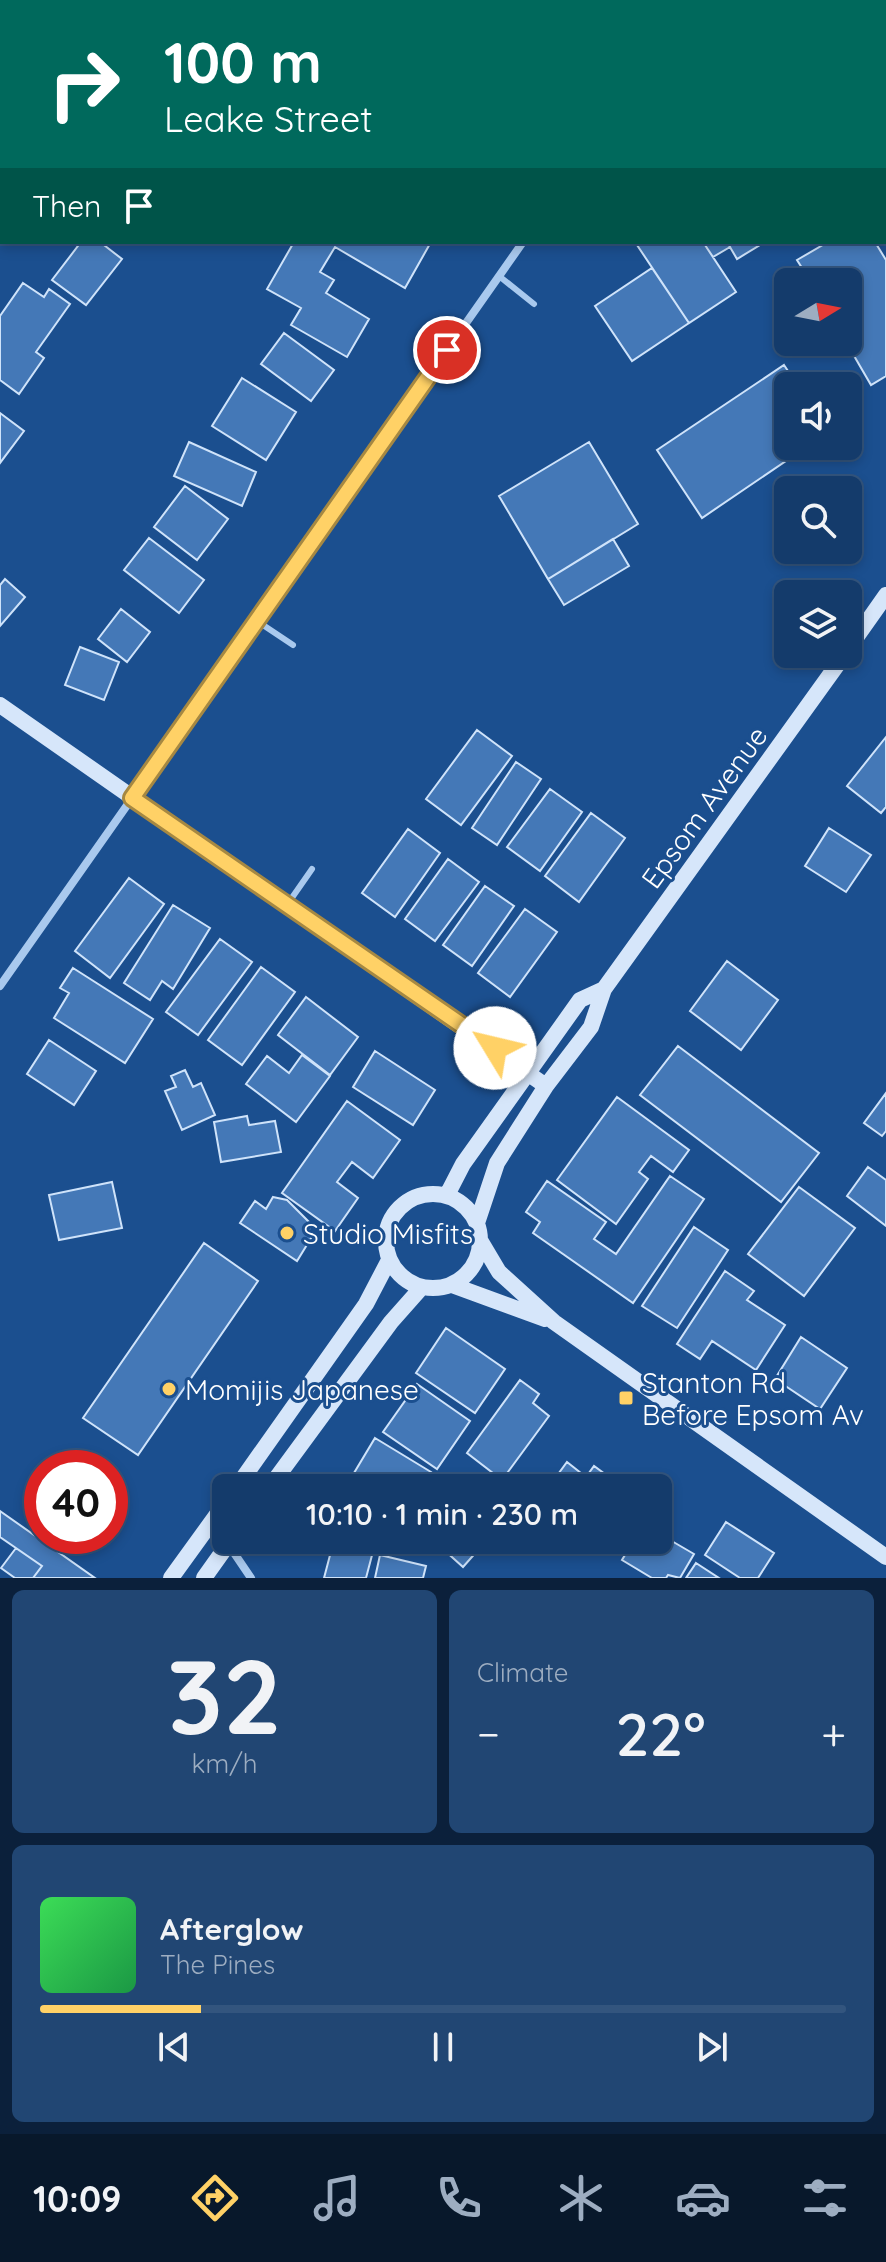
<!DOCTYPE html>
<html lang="en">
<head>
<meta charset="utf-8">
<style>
  body { margin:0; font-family:Quicksand,sans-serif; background:#214673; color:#f1f3f6; height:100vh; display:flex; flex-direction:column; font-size:30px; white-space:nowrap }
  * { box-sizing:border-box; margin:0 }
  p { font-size:26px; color:#9dadc1 }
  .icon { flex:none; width:44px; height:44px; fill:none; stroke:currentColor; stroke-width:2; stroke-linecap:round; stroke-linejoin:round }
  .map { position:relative; height:1578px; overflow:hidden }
  .side { display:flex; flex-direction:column; gap:12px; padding:12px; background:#0b203b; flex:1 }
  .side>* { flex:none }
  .guide { position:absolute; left:0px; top:0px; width:886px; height:244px; box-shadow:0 4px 12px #0003,0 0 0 2px #33557e; background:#00695c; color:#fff; overflow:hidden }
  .needle { width:52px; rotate:80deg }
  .tools { position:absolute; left:774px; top:268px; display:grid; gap:16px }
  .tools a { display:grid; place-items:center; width:88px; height:88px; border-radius:12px; background:#143b6b; box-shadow:0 4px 12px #0003,0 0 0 2px #33557e; font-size:40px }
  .speed { position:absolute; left:24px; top:1450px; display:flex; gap:16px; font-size:40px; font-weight:700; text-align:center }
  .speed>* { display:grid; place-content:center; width:104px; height:104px; border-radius:50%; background:#143b6b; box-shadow:0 4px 12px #0003,0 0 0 2px #33557e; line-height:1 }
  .speed .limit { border:12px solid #d22; background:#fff; color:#111 }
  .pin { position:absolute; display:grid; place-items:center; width:68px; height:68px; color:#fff; margin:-34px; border:4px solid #fff; border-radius:50%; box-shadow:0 2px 8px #0007 }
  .me { position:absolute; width:88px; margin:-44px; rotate:306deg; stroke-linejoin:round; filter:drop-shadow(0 0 6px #0008) }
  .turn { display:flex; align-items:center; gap:28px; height:168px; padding:0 32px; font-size:36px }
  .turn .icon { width:104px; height:104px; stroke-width:2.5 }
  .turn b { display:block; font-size:56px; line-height:68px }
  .then { display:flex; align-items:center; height:76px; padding:0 32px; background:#0003; gap:16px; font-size:30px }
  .big { font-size:60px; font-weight:600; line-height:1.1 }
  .side .card { flex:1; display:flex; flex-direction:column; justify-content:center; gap:12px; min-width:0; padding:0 28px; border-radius:12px; background:#214673 }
  .side .dial { align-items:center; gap:0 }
  .dial b { font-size:104px; line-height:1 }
  .song { display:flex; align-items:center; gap:24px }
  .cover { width:96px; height:96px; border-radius:12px; background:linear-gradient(135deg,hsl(130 70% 55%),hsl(140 70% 35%)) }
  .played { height:8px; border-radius:4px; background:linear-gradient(90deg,#ffd166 20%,#33557e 20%) }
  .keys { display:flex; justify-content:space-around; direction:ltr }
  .heat { display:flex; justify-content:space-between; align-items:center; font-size:44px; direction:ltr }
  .side .tiles { flex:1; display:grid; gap:12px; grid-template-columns:1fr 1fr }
  .card:last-child { grid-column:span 2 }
  .trip { position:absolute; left:212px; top:1474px; width:460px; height:80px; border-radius:12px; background:#143b6b; box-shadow:0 4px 12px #0003,0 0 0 2px #33557e; font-weight:600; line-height:80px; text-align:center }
  .tab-bar { display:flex; height:128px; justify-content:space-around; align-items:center; background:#08182b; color:#9dadc1 }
  .tab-bar .icon { width:56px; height:56px }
  .tab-bar .selected { color:#ffd166 }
  .tab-bar b { font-size:36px; color:#f1f3f6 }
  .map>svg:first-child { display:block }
</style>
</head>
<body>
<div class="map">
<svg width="886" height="1578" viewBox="0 0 886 1578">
  <rect width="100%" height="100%" fill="#1b4f8f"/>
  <!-- building -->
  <path fill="#4478b7" stroke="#cfe3fa" stroke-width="2" d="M0,41L2,43L0,122Z
    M81,242H100L122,259L86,305L52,280Z
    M294,242H431L405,288L335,247L320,272L334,280L326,293L369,319L347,357L291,325L301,308L267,289Z
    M635,242H703L736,292L689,323Z
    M703,242H727L730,247L713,257Z
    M727,242H765L737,259Z
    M828,242H875L886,260V376L871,385L846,342L848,282H811L797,260Z
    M652,268L689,323L632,361L595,306Z
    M23,283L44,297L49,289L70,304L36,352L44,358L19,394L0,380V316Z
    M284,333L334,370L311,401L261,364Z
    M784,365L798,386H788V446H808L702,518L657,450Z
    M242,378L296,412L266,460L212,426Z
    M0,413L24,431L0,463Z
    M189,442L256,472L242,506L174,476Z
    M589,442L638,524L548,579L499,496Z
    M185,486L228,519L197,560L154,527Z
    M149,538L204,580L179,613L124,570Z
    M613,539L629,566L564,605L548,579Z
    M5,579L25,597L0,626V585Z
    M121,609L150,632L127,662L98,639Z
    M80,647L119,662L104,700L65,685Z
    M477,730L512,756L461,825L426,799Z
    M886,737V807L881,813L847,786Z
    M516,762L541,779L497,845L472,828Z
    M550,789L582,812L540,871L507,847Z
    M591,813L625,838L579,902L545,876Z
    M829,828L871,855L846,892L805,866Z
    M408,829L440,853L395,917L362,893Z
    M448,859L479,882L435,941L405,919Z
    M129,878L164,904L110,978L75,951Z
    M485,886L514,906L472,966L443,945Z
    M173,905L210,928L173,989L162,981L150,1000L124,983Z
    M525,909L557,932L510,997L478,973Z
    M220,939L252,962L198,1035L166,1012Z
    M727,961L778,1000L741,1050L690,1011Z
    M261,967L295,992L242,1065L208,1040Z
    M73,968L153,1019L125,1063L54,1018L69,993L60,988Z
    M306,997L358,1037L330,1075L278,1035Z
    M49,1040L96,1071L74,1105L27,1074Z
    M678,1046L819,1153L781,1202L640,1095Z
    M375,1051L435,1090L413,1125L353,1087Z
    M302,1055L330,1076L296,1122L246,1084L267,1056L289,1073Z
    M185,1070L193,1087L201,1083L215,1115L182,1130L165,1091L176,1087L171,1076Z
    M886,1093V1131L882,1136L864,1123Z
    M617,1097L689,1150L673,1172L651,1156L639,1172L648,1179L616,1224L557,1180Z
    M347,1101L400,1140L373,1178L352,1162L337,1182L358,1198L335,1231L282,1193Z
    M247,1116L249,1125L275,1121L281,1152L221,1162L214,1122Z
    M868,1167L886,1180V1226L847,1196Z
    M670,1176L704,1199L633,1303L533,1233L540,1222L526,1212L547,1181L606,1222L594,1239L616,1254Z
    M112,1182L122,1228L59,1240L49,1195Z
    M799,1187L855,1228L804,1296L748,1254Z
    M273,1197L287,1200L312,1225L308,1231L313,1235L297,1261L240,1223L255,1201L266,1209Z
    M694,1227L728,1250L677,1328L642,1306Z
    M204,1243L258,1281L138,1455L83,1418Z
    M725,1271L754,1291L747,1300L785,1325L756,1370L712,1341L700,1359L677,1344Z
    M446,1328L505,1369L475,1413L416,1373Z
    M801,1337L847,1368L820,1409L775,1379Z
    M520,1380L539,1394L533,1403L549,1416L502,1480L467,1453Z
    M417,1384L470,1421L437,1469L383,1432Z
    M375,1438L431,1472L421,1488H345Z
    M567,1462L586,1477L594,1466L613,1480L607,1488H548Z
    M0,1511L95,1578H33L42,1566L0,1537Z
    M726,1522L774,1553L758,1578H740L705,1555Z
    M658,1533L694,1554L680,1578L668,1575L666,1578H652L622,1560L634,1540H658Z
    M334,1540H376L366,1578H324Z
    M433,1540H487L463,1567Z
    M16,1548L42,1566L33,1578H15L1,1568Z
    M380,1555L426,1566L423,1578H375Z
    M696,1563L719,1578H686Z"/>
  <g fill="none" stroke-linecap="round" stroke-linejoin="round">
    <!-- lane -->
    <path stroke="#a9c9ee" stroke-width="6" d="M499,276L534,304
      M257,621L293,645
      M289,902L312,869"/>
    <!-- street -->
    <path stroke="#a9c9ee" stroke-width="8" d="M45,0L48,2
      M149,2L151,0
      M691,2L693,0
      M0,199L2,196
      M0,986L523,242
      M208,1528L228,1544L251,1578"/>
    <!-- secondary -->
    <path stroke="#d6e6fa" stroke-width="16" d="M848,649L886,595
      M0,705L546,1086
      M386 1241a47 47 0 1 1 94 0a47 47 0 1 1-94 0Z
      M447,1195L463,1164L580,1000L604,989
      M477,1223L497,1163L546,1086L591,1027L604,989L845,654
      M480,1240L499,1272L554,1322L886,1557
      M452,1285L545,1319
      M236,1488L366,1304L389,1260
      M269,1488L391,1322L422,1287
      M171,1578L226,1502
      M204,1578L231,1540"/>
  </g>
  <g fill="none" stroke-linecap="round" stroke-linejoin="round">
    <defs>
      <path id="route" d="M447,350L132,798L495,1048"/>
    </defs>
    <!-- route casing -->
    <use href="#route" stroke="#a68842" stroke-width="20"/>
    <!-- route -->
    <use href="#route" stroke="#ffd166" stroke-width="14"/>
  </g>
  <!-- markers -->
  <g fill="#ffd166" stroke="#1b4f8f" stroke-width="3">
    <circle cx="287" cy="1233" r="8"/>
    <circle cx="169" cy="1389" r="8"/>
    <rect x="618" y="1390" width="16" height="16" rx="4"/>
  </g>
  <g text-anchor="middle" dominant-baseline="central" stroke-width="6" stroke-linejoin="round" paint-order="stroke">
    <!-- street labels -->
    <g font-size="28" fill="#fff" stroke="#1b4f8f">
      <text transform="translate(704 807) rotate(-54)">Epsom Avenue</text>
    </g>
    <!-- poi labels -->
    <g font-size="28" fill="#fff" stroke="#1b4f8f" text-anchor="start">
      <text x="303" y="1233">Studio Misfits</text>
      <text x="642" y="1382">Stanton Rd<tspan x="642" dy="32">Before Epsom Av</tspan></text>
      <text x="185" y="1389">Momijis Japanese</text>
    </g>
  </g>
</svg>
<div class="tools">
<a><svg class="needle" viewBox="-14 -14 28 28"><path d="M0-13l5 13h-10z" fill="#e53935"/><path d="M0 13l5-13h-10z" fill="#9dadc1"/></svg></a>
<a><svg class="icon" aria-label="sound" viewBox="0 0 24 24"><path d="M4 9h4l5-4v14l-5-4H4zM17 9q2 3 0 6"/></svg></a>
<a><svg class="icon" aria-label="search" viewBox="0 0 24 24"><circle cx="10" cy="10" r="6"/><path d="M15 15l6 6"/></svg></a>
<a><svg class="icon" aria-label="layers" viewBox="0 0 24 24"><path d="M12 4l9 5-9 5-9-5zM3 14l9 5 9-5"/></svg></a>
</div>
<div class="speed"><div class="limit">40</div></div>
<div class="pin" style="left:447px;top:350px;background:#d93025"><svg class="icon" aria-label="arrive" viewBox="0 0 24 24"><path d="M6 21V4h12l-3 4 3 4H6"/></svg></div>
<svg class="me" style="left:495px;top:1048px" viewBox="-20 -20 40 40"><circle r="19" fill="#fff"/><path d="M0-13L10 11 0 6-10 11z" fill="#ffd166"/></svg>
<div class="trip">10:10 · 1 min · 230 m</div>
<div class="guide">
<div class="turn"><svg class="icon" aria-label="right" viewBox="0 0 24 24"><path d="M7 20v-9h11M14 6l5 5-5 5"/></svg><div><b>100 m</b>Leake Street</div></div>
<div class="then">Then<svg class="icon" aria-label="arrive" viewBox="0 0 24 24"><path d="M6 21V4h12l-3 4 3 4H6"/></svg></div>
</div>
</div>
<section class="side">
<div class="tiles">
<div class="card dial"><b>32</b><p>km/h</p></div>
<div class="card"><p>Climate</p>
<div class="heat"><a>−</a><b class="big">22°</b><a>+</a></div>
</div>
<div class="card">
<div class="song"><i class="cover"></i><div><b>Afterglow</b><p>The Pines</p></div></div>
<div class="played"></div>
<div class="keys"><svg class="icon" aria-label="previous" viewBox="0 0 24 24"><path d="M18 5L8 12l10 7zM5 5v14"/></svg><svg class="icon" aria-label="pause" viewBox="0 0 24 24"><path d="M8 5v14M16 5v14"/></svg><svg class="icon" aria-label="next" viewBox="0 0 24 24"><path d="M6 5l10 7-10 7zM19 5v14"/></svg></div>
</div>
</div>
</section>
<nav class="tab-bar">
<b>10:09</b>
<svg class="icon selected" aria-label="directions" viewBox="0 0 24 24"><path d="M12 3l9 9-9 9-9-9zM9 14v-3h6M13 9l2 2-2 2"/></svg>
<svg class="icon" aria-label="music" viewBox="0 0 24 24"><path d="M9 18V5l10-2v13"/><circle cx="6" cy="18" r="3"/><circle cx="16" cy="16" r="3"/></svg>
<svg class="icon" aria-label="phone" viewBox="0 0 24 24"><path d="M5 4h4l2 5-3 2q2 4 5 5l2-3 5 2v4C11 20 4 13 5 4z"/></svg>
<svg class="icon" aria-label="climate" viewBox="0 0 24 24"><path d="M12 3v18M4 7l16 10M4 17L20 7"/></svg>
<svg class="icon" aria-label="car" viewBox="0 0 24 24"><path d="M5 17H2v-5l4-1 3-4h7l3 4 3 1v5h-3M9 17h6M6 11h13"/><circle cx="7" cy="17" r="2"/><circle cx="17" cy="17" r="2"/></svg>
<svg class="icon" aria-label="filters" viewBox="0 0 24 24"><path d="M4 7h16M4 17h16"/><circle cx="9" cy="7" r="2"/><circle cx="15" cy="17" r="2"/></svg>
</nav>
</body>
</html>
